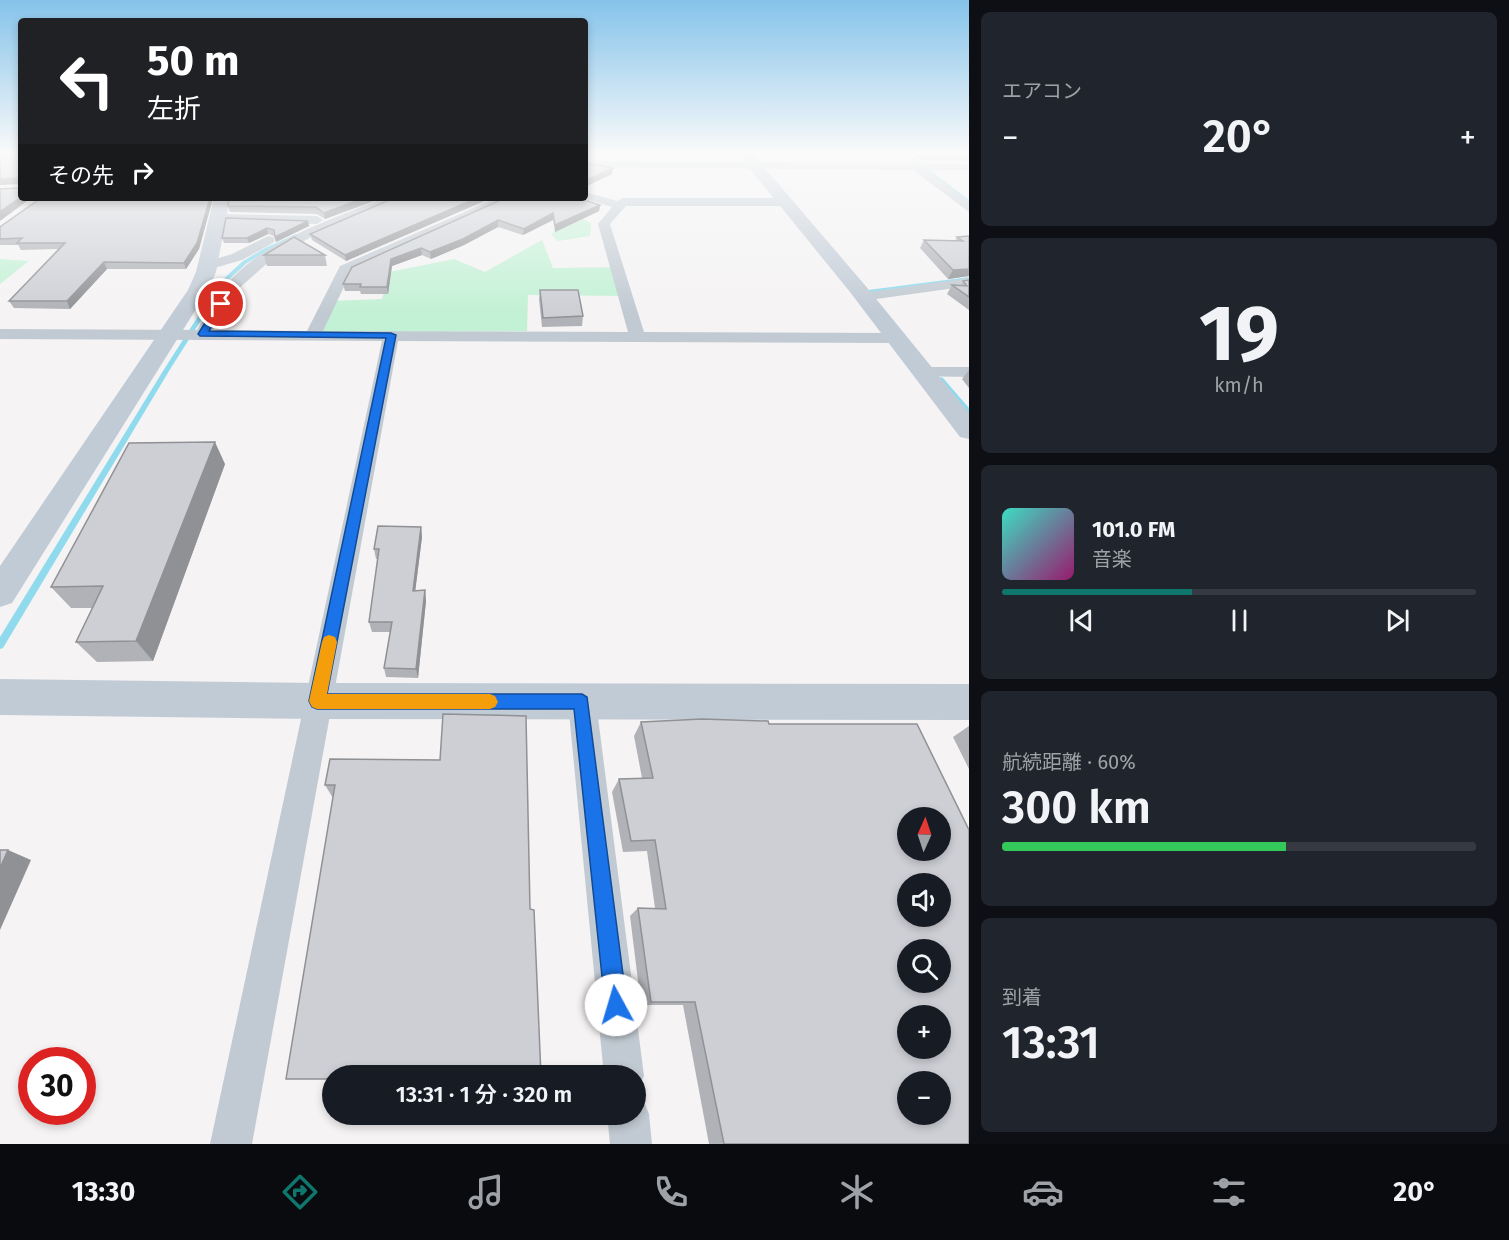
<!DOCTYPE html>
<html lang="ja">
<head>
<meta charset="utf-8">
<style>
  body { margin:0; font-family:"Fira Sans","Noto Sans JP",sans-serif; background:#20242c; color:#f1f3f6; height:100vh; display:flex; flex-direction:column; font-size:22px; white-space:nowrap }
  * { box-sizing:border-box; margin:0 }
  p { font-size:20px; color:#9ea1a6 }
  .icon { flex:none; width:33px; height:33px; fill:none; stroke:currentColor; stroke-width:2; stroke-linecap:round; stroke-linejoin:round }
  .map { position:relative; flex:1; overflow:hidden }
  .drawer { display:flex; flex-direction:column; gap:12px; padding:12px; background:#0d0f14; width:540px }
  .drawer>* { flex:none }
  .hud { position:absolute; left:18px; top:18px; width:570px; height:183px; border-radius:6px; box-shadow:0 3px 9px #0003; background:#202124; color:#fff; overflow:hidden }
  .needle { width:39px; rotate:3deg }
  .buttons { position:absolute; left:897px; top:807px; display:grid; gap:12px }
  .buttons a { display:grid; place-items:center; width:54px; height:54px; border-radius:50%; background:#171b24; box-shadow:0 3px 9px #0003; font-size:30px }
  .speed { position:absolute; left:18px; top:1047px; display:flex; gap:12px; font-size:30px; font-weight:700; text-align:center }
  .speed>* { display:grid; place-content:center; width:78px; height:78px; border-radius:50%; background:#171b24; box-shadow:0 3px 9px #0003; line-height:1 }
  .speed .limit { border:9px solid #d22; background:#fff; color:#111 }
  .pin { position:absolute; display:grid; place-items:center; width:51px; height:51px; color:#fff; margin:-26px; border:3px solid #fff; border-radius:50%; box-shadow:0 2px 6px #0007 }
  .me { position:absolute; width:66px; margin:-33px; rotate:354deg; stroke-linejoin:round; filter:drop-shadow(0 0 4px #0008) }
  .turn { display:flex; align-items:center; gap:21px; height:126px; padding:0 30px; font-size:27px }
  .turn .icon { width:78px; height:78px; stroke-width:2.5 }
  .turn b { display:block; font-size:42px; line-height:51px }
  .then { display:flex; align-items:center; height:57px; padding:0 30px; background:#0003; gap:12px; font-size:22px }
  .big { font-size:45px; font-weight:600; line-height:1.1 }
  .drawer .card { flex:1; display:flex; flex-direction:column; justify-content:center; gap:9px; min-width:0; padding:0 21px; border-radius:9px; background:#20242c }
  .drawer .dial { align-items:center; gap:0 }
  .dial b { font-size:78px; line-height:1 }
  .song { display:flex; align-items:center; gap:18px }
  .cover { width:72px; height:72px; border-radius:9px; background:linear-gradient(135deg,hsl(170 70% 55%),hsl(320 70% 35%)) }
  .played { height:6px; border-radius:3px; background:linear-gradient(90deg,#0f766e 40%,#363941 40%) }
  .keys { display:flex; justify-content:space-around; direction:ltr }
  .heat { display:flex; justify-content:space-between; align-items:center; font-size:33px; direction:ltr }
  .charge { height:9px; border-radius:4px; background:linear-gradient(90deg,#34c759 60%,#363941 0) }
  .trip { position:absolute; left:322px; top:1065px; width:324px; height:60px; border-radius:30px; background:#171b24; box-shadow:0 3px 9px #0003; font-weight:600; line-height:60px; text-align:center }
  .tab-bar { display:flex; height:96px; justify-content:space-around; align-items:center; background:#090b0e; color:#9ea1a6 }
  .tab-bar .icon { width:42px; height:42px }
  .tab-bar .current { color:#0f766e }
  .tab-bar b { font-size:27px; color:#f1f3f6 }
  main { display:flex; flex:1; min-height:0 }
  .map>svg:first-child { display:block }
</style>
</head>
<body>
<main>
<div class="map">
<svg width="969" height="1144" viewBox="0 0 969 1144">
  <rect width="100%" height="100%" fill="#f5f3f3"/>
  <!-- green -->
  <path fill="#c3f1d5" d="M573,218L583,219L591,223L590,236L558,241L551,234Z
    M542,240L553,268L617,267L625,296L528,295L527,331L314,332L329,301L382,299L389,272L454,259L485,272Z
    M0,259L29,261L0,284Z"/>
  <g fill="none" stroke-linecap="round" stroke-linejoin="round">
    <!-- stream -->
    <path fill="#90daee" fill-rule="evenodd" d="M903,153H908L969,200V203Z
      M384,198H389L372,206L369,205Z
      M296,234L300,235L269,250L247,263L224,284L169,371L3,648L0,649V637L163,371L220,282L243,261L265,248Z
      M969,277V279L871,293V295L869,296L865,292L868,290Z
      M941,377L943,378L969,408V414L967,413L939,380L938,379Z"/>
    <!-- street -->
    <path fill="#c1cad2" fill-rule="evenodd" d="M585,161L969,164V170H927L969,202V212L913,170L585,167Z
      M585,192L617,201L623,198H783L789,202L783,206H626L610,224L644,332L894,333L902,338L894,343L398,341L252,1144H210L382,341L0,339V329L197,330C206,315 213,300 224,287C254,251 299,232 341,215C362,207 381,198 403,198L313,236L272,259L237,290L213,330L307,331L340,266L497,198H513L351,272L323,331L628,332L598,224L612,207L583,198H585Z
      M217,214L317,216L323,220L317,224L213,221L211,218L213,215Z
      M268,236L273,237L275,240L273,243L242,260L207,270L200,266L202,263L232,254Z
      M969,278V286L862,301L855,297L862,293Z
      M921,367H969V377L915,376L912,372L915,368Z
      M582,689L592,693L596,702L644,1076L636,1091V1076H604L568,702L572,693Z
      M636,1096L643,1099L649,1114L652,1144H610L607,1114H636Z"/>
    <!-- secondary -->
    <path fill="#c1cbd6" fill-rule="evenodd" d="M737,153H752L864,284L969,413V439L960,437L850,292Z
      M214,198H230L216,272L208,290L12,603L0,607V566L188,290L196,272Z
      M0,679L317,683L969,684V720L317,719L0,715Z"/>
  </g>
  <!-- wall -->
  <path fill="#b0b2b7" d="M912,153H969V161L921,160Z
    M41,198H213L199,249L186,269H107L70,309L14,308L9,301L58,249L21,250L18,245H0V227Z
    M229,198H388L379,199L325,219L317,214L230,212L228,206Z
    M394,198H491L346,261L312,240L310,234Z
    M505,198L600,205L599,211L555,232L553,220L523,235L498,227L464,245L431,259L422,255L392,266L388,294H361L360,291H345L343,284Z
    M308,221L309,226L276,242L274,236L268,234L249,243H224L222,238Z
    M969,236V276L948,279L920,248L924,240L955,241L957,237Z
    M264,255H325L327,266H267Z
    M969,280V310L947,294L952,285L961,286L963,281Z
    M540,290L583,316L582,326L542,327L539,299Z
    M969,370V388L962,379Z
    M225,464L153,661L97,662L76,642L93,608H71L51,587Z
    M421,527L422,537L415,591L425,590L426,601L418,678L386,677L384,668L390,632H372L369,622L378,559H376L374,549Z
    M641,722L769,724L969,1144H709L683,1005H641L630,916L638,908H655L647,851L623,852L612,792L619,779L642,778L634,736Z
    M969,726V769L953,737Z
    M440,760L530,909L541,1076L333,798L325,785Z"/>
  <!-- shaded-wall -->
  <path fill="#909195" d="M613,168L612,174L585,187V181Z
    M18,178L21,184L0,185V179Z
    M21,197V198H31L0,221V212Z
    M210,198H213L199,249L186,269L184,263Z
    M364,198H388L379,199L325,219L324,213Z
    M477,198H491L346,261L345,255Z
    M600,205L599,211L555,232V225Z
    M553,213V220L523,235L524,229Z
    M498,220V227L464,245L431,259L430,252Z
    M308,221L309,226L276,242L275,237Z
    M267,228L268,234L249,243L247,238Z
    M421,248L422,255L392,266L388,294L387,287L391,259Z
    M104,262L107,269L70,309L67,301Z
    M969,269V276L948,279L953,270Z
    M215,442L225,464L153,661L136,641Z
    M421,527L422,537L414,601L413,591Z
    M425,590L426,601L418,678L416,669Z
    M8,850L31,860L0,930V868Z"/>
  <!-- building -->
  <path fill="#cdcfd5" stroke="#909195" stroke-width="1.5" fill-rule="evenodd" d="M4,153H21V197L0,212V189L18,188L20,186L18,178L0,179V156Z
    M920,153H969V157L923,155Z
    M585,162L586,163L613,168L585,181Z
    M41,198H210L197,243L184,263L104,262L67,301H9L65,243H17L22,238L0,239V227Z
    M229,198H364L324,213L316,207L228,206Z
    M394,198H477L345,255L310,234Z
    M505,198H579L600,205L555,225L553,213L524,229L498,220L463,239L430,252L421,248L391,259L387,287H360L361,284H343L352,267Z
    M226,218L308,221L275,237L274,230L267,228L247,238H222Z
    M969,236V269L953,270L924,240L963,241L957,237Z
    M294,237L325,255H264Z
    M969,280V297L952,285L967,286L963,281Z
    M540,290H578L583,316L543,318Z
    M215,442L136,641L76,642L103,586L51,587L129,443Z
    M378,526L421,527L413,591L425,590L416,669L384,668L392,622H369L379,549H374Z
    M443,714L526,716L530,909L534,910L541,1076H333V1079H286L335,785H325L330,759L440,760Z
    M702,719L768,721L769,724H917L969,830V1144H724L695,1002H651L638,908L666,909L655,840L631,841L619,779L653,778L641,722ZM908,818H940V850H908ZM908,884H940V916H908ZM908,950H940V982H908ZM908,1016H940V1048H908ZM908,1082H940V1114H908Z
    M0,850H8L0,868Z"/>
  <!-- sky -->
  <linearGradient id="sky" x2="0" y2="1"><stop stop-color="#85c3ea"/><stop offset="0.49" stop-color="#fafafa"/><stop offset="1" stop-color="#fafafa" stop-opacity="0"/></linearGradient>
  <rect width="969" height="313" fill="url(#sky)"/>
  <!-- route -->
  <path fill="#1a73e8" stroke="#114b97" stroke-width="1.5" d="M221,301L225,304L209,331L391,333L396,335L327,694H582L587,697L627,1005L623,1013L616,1016L608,1013L605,1005L574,709H317L312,707L309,701L386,338L200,336L198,334L217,304Z"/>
  <!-- slow -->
  <path fill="#f59e0b" d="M329,635L335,637L337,642L327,694H490L495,696L498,702L495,707L490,709H317L312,707L309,701L322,642L324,637Z"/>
</svg>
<div class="buttons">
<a><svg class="needle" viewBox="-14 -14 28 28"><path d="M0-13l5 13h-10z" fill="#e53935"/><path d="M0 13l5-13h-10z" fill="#9ea1a6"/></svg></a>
<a><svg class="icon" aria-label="sound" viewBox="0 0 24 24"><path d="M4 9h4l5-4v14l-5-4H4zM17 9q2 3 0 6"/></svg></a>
<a><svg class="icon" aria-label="search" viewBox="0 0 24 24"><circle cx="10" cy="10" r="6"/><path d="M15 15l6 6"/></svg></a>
<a>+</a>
<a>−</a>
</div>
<div class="speed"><div class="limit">30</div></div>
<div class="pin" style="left:221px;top:304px;background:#d93025"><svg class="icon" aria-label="arrive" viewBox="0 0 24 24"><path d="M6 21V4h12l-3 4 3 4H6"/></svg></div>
<svg class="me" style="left:616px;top:1005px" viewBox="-20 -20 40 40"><circle r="19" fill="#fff"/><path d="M0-13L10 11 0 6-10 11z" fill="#1a73e8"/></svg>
<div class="trip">13:31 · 1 分 · 320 m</div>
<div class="hud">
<div class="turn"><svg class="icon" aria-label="left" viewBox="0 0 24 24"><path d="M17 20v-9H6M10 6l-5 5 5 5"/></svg><div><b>50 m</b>左折</div></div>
<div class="then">その先<svg class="icon" aria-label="right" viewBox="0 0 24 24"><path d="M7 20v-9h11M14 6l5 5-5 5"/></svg></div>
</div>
</div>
<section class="drawer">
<div class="card"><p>エアコン</p>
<div class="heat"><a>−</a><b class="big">20°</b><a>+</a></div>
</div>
<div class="card dial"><b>19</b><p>km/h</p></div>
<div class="card">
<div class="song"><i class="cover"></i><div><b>101.0 FM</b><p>音楽</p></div></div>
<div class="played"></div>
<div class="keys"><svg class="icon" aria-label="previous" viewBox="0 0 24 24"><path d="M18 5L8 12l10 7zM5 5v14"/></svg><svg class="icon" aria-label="pause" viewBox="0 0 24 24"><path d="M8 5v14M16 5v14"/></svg><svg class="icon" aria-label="next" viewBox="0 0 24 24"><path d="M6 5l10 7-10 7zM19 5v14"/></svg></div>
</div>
<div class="card"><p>航続距離 · 60%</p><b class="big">300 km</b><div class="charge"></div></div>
<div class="card"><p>到着</p><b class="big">13:31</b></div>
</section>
</main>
<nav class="tab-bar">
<b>13:30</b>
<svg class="icon current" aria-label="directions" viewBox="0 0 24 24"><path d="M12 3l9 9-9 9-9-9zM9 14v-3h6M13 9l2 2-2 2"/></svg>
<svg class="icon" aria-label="music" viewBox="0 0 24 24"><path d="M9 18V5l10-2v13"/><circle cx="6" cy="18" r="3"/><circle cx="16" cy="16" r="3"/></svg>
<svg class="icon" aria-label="phone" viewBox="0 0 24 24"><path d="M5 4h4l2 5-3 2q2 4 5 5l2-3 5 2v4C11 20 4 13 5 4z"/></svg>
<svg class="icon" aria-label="climate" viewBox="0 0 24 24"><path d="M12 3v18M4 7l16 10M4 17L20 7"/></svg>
<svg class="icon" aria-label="car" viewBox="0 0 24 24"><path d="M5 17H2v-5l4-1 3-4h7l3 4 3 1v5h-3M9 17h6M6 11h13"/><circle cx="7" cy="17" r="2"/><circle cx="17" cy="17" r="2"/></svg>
<svg class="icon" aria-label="filters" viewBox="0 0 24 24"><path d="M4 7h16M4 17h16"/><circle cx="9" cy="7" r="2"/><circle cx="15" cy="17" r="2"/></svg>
<b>20°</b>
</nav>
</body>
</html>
